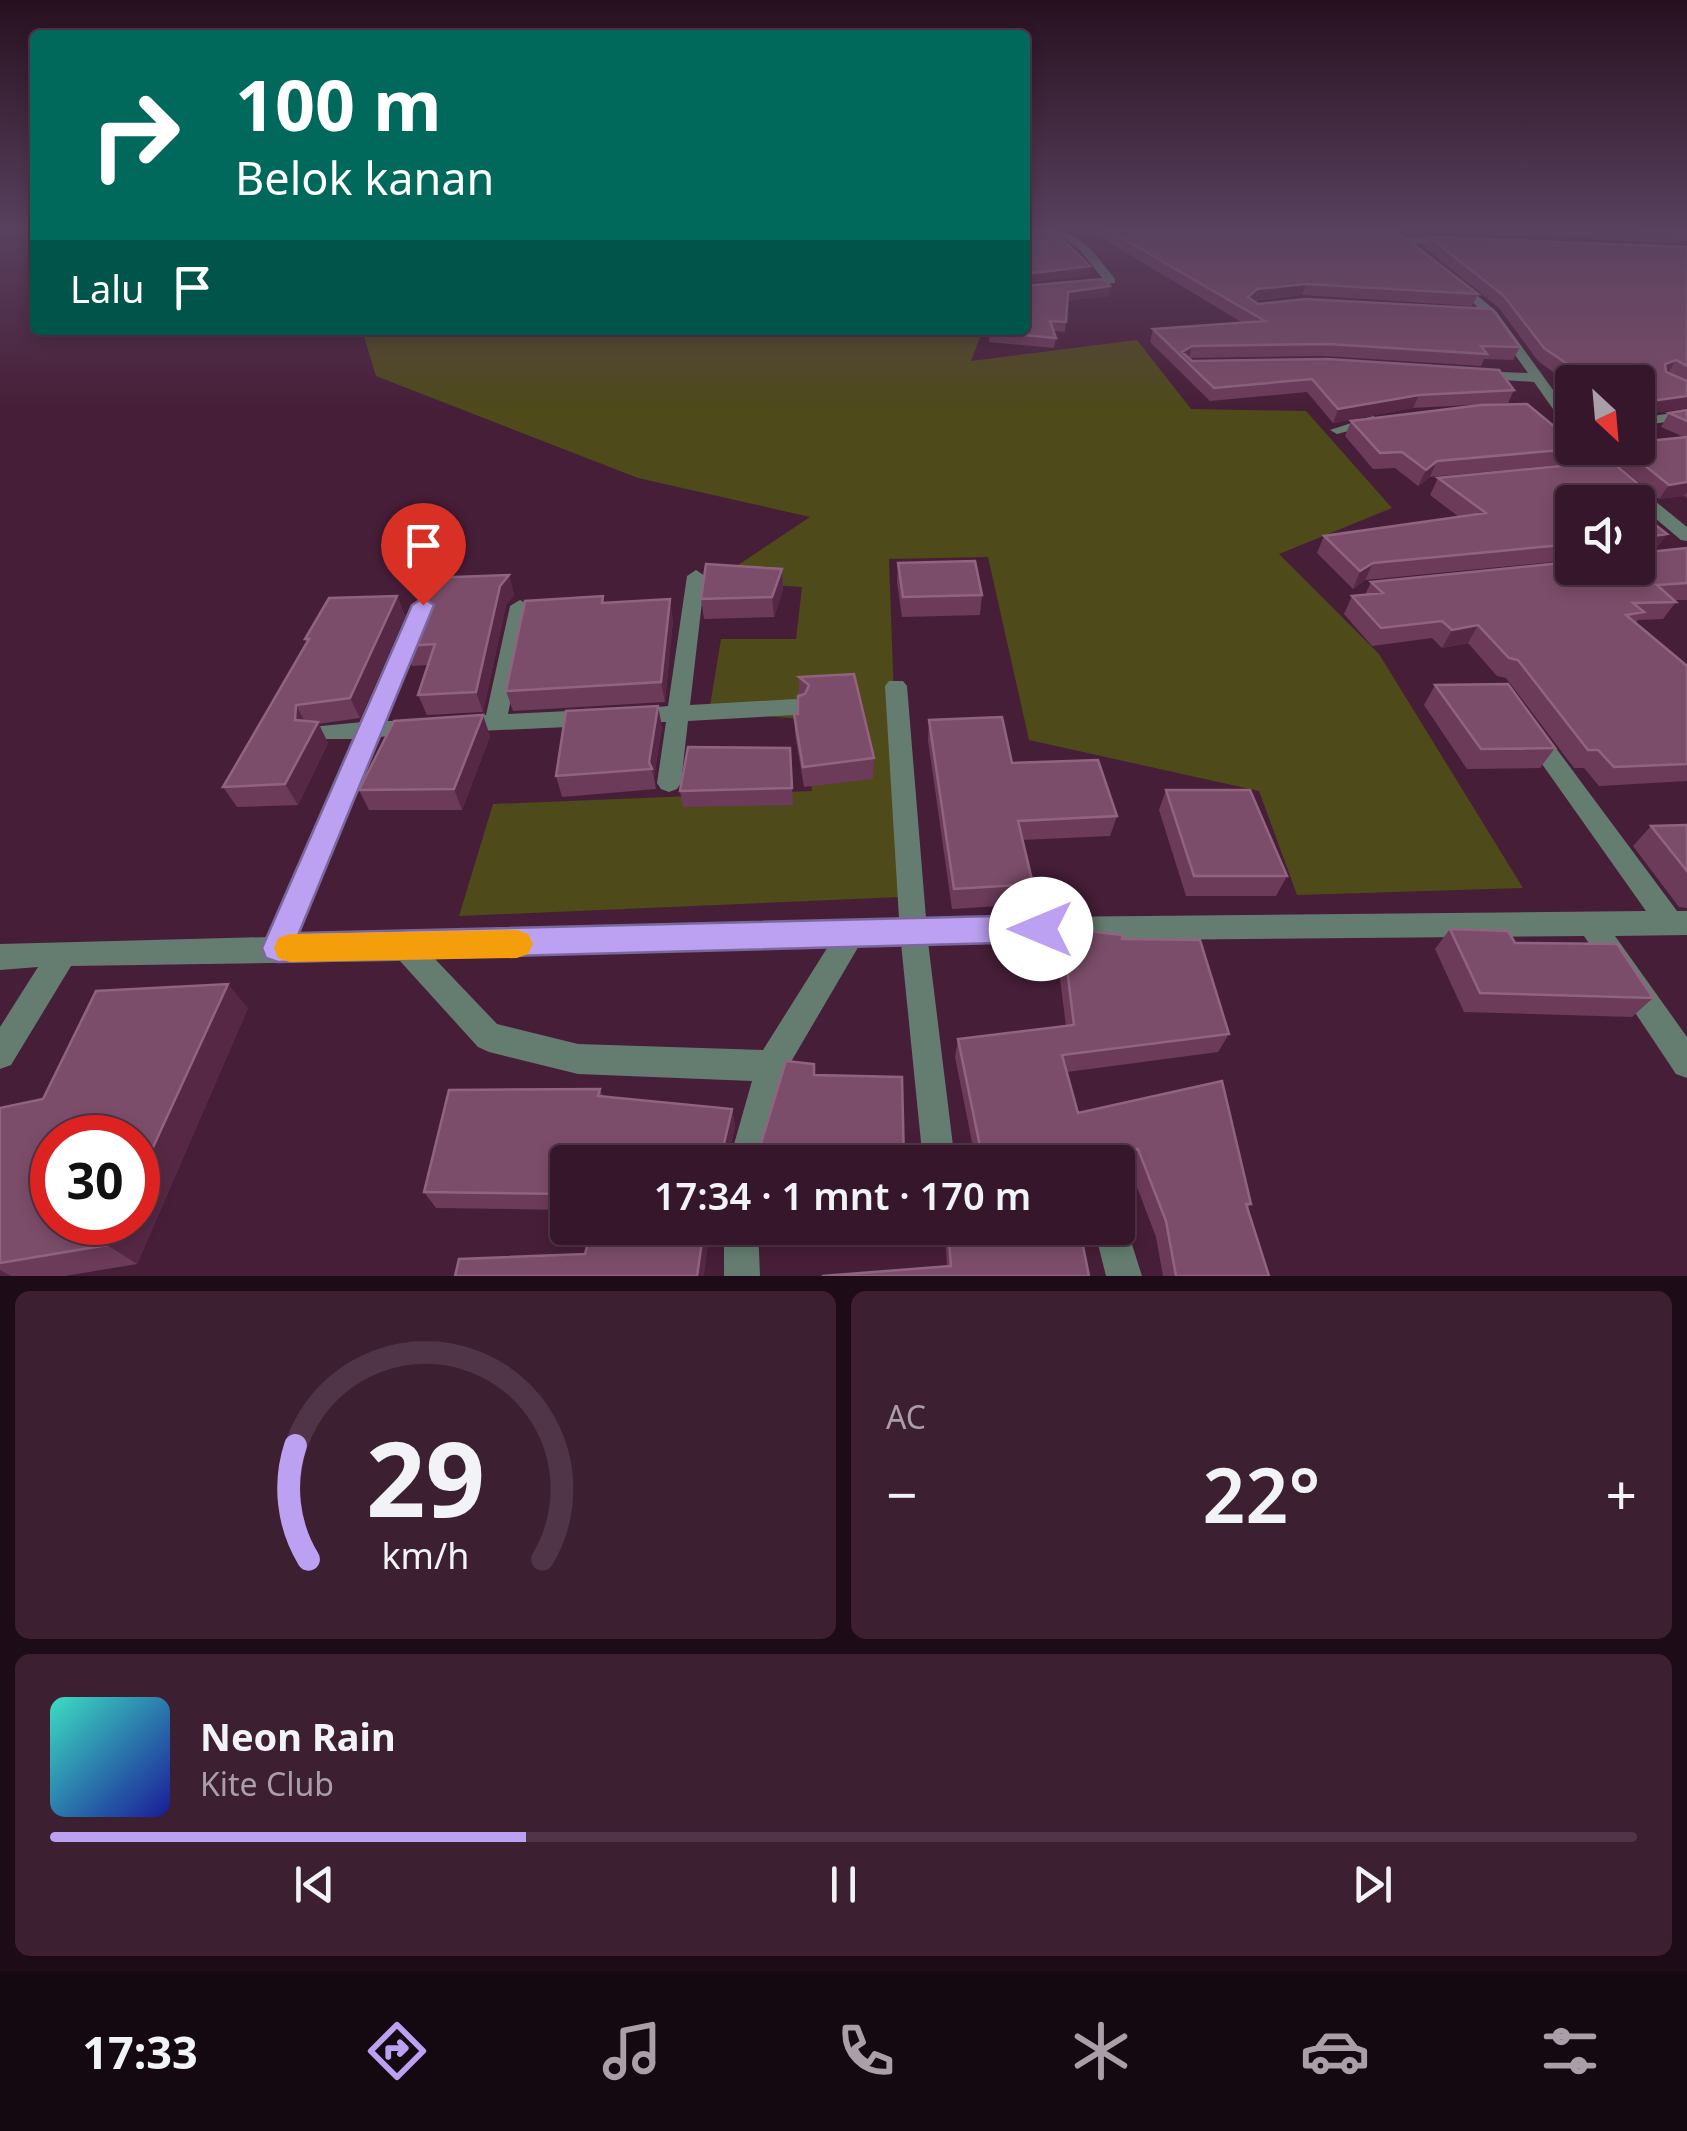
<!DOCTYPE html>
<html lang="id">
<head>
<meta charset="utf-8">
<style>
  body { margin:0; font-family:"Noto Sans",sans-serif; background:#3d1f32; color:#f1f3f6; height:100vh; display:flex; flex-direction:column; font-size:38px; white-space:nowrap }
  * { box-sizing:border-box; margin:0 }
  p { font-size:32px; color:#aa9fa8 }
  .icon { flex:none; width:55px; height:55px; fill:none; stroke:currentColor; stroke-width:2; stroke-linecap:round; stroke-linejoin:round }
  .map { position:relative; height:1276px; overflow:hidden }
  .side { display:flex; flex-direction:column; gap:15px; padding:15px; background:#1d0c17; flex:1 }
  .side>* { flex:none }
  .hud { position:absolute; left:30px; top:30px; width:1000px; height:305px; border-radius:10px; box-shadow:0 5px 15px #0003,0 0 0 2px #4f3547; background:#00695c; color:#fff; overflow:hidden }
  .needle { width:65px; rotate:154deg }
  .buttons { position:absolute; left:1555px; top:365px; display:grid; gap:20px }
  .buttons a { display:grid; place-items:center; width:100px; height:100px; border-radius:10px; background:#35162a; box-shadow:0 5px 15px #0003,0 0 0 2px #4f3547; font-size:50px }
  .speed { position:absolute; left:30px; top:1115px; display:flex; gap:20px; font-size:50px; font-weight:700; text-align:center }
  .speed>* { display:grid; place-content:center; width:130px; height:130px; border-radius:50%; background:#35162a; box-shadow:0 5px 15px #0003,0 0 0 2px #4f3547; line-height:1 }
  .speed .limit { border:15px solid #d22; background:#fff; color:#111 }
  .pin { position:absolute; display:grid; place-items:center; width:85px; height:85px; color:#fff; margin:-102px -42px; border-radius:50% 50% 50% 0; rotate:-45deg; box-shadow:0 0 10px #0007 }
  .pin .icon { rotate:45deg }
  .me { position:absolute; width:110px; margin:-55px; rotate:270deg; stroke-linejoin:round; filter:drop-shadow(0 0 8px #0008) }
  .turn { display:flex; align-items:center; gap:35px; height:210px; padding:0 40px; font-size:45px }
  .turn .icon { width:130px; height:130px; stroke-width:2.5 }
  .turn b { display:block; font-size:70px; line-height:85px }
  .then { display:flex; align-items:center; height:95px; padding:0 40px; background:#0003; gap:20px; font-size:38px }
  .big { font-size:75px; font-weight:600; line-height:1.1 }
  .side .tile { flex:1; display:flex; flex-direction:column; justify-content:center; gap:15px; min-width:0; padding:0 35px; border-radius:15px; background:#3d1f32 }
  .side .dial { align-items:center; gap:0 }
  .dial svg { height:260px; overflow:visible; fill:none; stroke:#4f3547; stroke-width:7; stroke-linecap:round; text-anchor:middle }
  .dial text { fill:#f1f3f6; stroke:none }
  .song { display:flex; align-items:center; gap:30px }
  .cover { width:120px; height:120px; border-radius:15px; background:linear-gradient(135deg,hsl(170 70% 55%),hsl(240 70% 35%)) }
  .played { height:10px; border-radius:5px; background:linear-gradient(90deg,#bca0f2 30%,#4f3547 30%) }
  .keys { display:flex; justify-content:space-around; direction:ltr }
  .heat { display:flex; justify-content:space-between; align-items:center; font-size:55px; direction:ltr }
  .side .tiles { flex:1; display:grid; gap:15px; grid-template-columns:1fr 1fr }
  .tile:last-child { grid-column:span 2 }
  .trip { position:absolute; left:550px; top:1145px; width:585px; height:100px; border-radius:10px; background:#35162a; box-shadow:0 5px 15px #0003,0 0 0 2px #4f3547; font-weight:600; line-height:100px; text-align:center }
  .tabs { display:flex; height:160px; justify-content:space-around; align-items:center; background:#150911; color:#aa9fa8 }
  .tabs .icon { width:70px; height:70px }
  .tabs .active { color:#bca0f2 }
  .tabs b { font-size:45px; color:#f1f3f6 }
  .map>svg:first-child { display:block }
</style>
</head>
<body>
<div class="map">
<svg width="1687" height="1276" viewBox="0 0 1687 1276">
  <rect width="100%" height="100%" fill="#471e38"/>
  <!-- green -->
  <path fill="#4e4a19" d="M362,330H983L971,361L1137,340L1191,409L1306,411L1392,508L1279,554L1379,654L1523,888L1297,895L1259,791L1029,740L988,557L889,559L901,897L459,916L493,804L812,791L804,719L709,712L721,639H796L802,587L714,581L810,517L638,478L376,376Z"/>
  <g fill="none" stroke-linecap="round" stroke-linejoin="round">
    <!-- minor -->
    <path fill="#657d71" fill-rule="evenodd" d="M1055,231C1082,231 1099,260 1115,279V283L1077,287V283L1103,279L1080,250Z
      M1456,237L1460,242L1403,244L1398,241L1403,238Z
      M1455,277L1496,311L1572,416V430L1567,429L1534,382L1471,378V372L1476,371L1528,373L1488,317L1451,282V278Z
      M1687,411V419L1638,426V418Z
      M1373,416L1380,420L1378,423L1337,434L1330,430Z
      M1581,448H1597L1612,466L1687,527V541L1681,540L1600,472Z
      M696,570L705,576L690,705L795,699L803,702L806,707L803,712L795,715L688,721L681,783L677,789L669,792L661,789L657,783L666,722H625L622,716L625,710L668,706L687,576Z
      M520,600L530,606L508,714L589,710L597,712L600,718L597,724L589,726L458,732L450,730L447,724L450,718L486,715L510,606Z
      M415,619L425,625L385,721H422L425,727L422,733L379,737L296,937L899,918L885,686L889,681H903L907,686L926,918L1646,911L1525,740L1522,734L1525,728H1541L1677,911H1687V935L1615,936L1687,1037V1078L1676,1074L1584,936L928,942L955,1162H923L901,943L860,944L785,1072L761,1162H729L752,1081L578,1074L489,1052L478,1047L400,961L71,966L11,1065L0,1069V1027L38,967L0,970V944L269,937L355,739H310L307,733L310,727L363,722L405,625ZM829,945L763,1050L578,1044L497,1024L435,959Z
      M1118,1213L1123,1216L1142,1276H1106L1094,1228H1118Z
      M724,1228H758L760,1276H724Z"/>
  </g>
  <!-- wall -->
  <path fill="#6d3b5a" d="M1090,231H1396L1478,294L1472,306L1302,295L1253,301L1258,304L1520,347L1513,360L1484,359L1481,366L1324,356L1189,358L1192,361L1514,390L1508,403L1413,408L1333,423L1307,392L1210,401L1150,342L1153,329L1243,323Z
    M1397,231H1687V244L1485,233L1407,234Z
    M1429,237L1687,247V408L1638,415V382H1572V386L1538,361L1499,308L1425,248Z
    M1025,286H1110L1109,296L1067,301L1065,332L1054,331L1056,338L1054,348L989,342L990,332Z
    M1687,410V498L1684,496L1659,499L1610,458L1616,448H1638L1684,437L1661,427L1669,413Z
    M1351,421L1572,448H1596L1588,462L1430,477L1418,486L1395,468L1373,469L1345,436Z
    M1438,478L1642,487L1632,502H1572V560L1365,580L1353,589L1317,553L1324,536L1459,517L1430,495Z
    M1638,511L1655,551L1648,552L1687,548V600H1675L1676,602L1663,619L1638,620L1636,623L1687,666V781L1599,786L1584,768H1574L1506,678L1497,676L1468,643L1442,648L1432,638L1372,646L1344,614L1352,596L1365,595L1371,582L1638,568Z
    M898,563L982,595L980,615L902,617L897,582Z
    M782,569L783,589L774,617L704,619L701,599Z
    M509,575L514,595L506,605L483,712L427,715L418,695L428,665L412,666L404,646Z
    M397,596L405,616L360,718L318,724L328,743L298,805L237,807L223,787L307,643L305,639Z
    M603,596L604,603L673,619L665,702L513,711L506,691Z
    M854,674L874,758L873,779L804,787L795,734L794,714H798L799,677Z
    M1435,685L1555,748L1540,768L1467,769L1424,705Z
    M929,720L1117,816L1110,836L1022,840L1033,884L1029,904L952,909L928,740Z
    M662,726L654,777L656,789L562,797L556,776Z
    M490,736L462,810H369L359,790Z
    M790,748L793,805L683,807L680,791Z
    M1166,790L1287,876L1276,896H1186L1159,810Z
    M1687,825V908L1679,907L1633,846L1651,826Z
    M1062,928L1122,939L1229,1034L1218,1052L1067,1072L1078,1113L1251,1204L1247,1209L1269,1276H1163L1156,1237L1129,1166L1118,1167V1162H976L955,1057L958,1039L1066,1026L1056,947Z
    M1450,929L1515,943L1653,998L1632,1017L1464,1012L1435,949Z
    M248,1008L137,1264L65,1276H0V1108L43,1099Z
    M814,1075L904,1162H568V1210L436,1208L424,1192L600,1089L603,1097L732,1109L735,1126L730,1148L759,1150Z
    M947,1228H948L1089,1276L947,1266L945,1236Z"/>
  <!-- shaded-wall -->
  <path fill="#572846" d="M1090,266L1089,276L1025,283L1026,274Z
    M1306,284L1302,295L1254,300L1248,297L1257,289Z
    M1110,286L1109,296L1066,301L1068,292Z
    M1192,346L1189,358L1182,352Z
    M1676,360L1668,373L1657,377L1665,364Z
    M1419,395L1413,408L1333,423L1338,409Z
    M1687,396V408L1638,415L1644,402Z
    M1437,461L1430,477L1418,486L1426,470Z
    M1687,482V492L1684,496L1659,499L1669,485Z
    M1642,487L1632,502H1603L1610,491Z
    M1667,534L1655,551L1638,554L1647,537Z
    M1373,563L1365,580L1353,589L1360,571Z
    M782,569L783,589L774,617L772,597Z
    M509,575L514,595L506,605L483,712L476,692L500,586Z
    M397,596L405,616L360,718L350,698Z
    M670,599L673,619L665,702L661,682Z
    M1478,625L1468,643L1442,648L1452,630Z
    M296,705L307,725L295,720Z
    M658,706L662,726L654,777L649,762Z
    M483,715L490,736L462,810L454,789Z
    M318,722L328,743L298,805L285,784Z
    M228,984L248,1008L137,1264L107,1245L118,1222H138V1180Z
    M732,1109L735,1126L726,1162L723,1148Z
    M704,1228H710L704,1276H697Z
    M0,1270L11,1276H0Z"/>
  <!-- building -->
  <path fill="#7c4d6a" stroke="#90647f" stroke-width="2.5" d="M1025,231H1054L1090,266L1026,274L1025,278Z
    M1110,231H1396L1478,294L1306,284L1257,289L1248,297L1258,304L1306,299L1492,309L1520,347L1481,346L1487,354L1328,344L1192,346L1182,352L1192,361L1328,359L1499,370L1514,390L1419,395L1338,409L1312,379L1214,388L1153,329L1265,321Z
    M1645,231H1687V233Z
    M1429,237L1687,247V366L1676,360L1665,364L1666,372L1687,381V396L1644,402L1638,399V382H1594L1544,348L1504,296Z
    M1103,279L1110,286L1068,292L1066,322L1050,321L1056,338L990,332L991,330H1025V286Z
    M1527,404L1572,441V448H1584L1437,461L1426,470L1402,452L1380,453L1351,421L1481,405Z
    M1687,410V421L1669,413Z
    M1687,437V482L1669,485L1623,448H1638V442Z
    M1611,461L1642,487L1610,491L1626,502H1572V544L1373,563L1360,571L1324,536L1486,513L1438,478Z
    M1638,511L1667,534L1647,537L1648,552L1687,548V583L1657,585L1676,602L1633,603L1644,612L1626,615L1687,666V764L1614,767L1598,750H1588L1518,660L1509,658L1478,625L1452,630L1442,621L1381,628L1352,596L1383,593L1371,582L1572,562V568H1638Z
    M975,561L982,595L903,597L898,563Z
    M706,564L782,569L772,597L701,599Z
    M509,575L500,586L476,692L418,695L435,644L404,646L429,587L428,578Z
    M397,596L350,698L296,705L295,720L318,722L285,784L223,787L309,639H305L329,598Z
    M603,596L602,603L670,599L661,682L506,691L525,601Z
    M854,674L874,758L803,767L794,714H798V696L805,694L809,685L799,677Z
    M1508,684L1555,748L1481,749L1435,685Z
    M658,706L649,762L652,769L556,776L566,711Z
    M483,715L454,789L359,790L394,721Z
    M1002,717L1012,763L1098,760L1117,816L1018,821L1033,884L954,889L929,720Z
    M688,747L790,748L792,788L680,791Z
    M1166,790H1250L1287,876H1194Z
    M1687,825V871L1651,826Z
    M1062,928L1122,935V939L1200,940L1229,1034L1062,1055L1078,1113L1222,1081L1251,1204H1246L1269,1276H1176L1166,1221L1138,1149L983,1161L958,1039L1074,1025Z
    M1450,929L1508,931L1515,943L1617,944L1653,998L1480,993Z
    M228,984L138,1180V1138H52V1222H118L107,1245L0,1263V1108L43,1099L96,991Z
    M786,1061L814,1064V1075L902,1077L904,1162H568V1194L424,1192L449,1090L600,1089L598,1096L732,1109L723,1148L759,1150Z
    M592,1228H704L697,1276H455L459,1259L585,1254Z
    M948,1228H1006L1081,1236L1089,1276H822L951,1266Z"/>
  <!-- sky -->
  <linearGradient id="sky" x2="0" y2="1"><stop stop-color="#27101f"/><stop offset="0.56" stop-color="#58415e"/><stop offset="1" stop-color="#58415e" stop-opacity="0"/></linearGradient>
  <rect width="1687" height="410" fill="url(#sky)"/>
  <!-- route -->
  <path fill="#bca0f2" stroke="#7a689d" stroke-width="2.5" d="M423,598L434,605L299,933L1041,915L1052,919L1056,929L1052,938L1041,942L278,962L266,958L262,948L412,605Z"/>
  <!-- slow -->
  <path fill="#f59e0b" d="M517,930L528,934L533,944L528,954L517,958L290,962L278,958L274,948L278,938L290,934Z"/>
</svg>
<div class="buttons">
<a><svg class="needle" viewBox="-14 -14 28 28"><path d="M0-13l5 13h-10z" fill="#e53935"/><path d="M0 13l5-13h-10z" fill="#aa9fa8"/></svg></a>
<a><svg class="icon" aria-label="sound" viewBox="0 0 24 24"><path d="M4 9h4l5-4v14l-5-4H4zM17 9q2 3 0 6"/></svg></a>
</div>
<div class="speed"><div class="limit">30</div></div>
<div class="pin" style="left:423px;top:605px;background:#d93025"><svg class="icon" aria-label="arrive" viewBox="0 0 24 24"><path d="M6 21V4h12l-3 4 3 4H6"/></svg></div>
<svg class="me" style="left:1041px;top:929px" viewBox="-20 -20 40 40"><circle r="19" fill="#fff"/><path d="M0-13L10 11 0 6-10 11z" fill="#bca0f2"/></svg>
<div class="trip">17:34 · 1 mnt · 170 m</div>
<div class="hud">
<div class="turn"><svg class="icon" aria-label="right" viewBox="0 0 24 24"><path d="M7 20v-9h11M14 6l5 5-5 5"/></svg><div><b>100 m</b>Belok kanan</div></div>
<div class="then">Lalu<svg class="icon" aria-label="arrive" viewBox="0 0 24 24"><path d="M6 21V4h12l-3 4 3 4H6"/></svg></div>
</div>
</div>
<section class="side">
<div class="tiles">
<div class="tile dial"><svg viewBox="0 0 100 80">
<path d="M14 69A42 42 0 1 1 86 69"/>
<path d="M14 69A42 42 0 0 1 10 34" stroke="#bca0f2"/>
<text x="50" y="56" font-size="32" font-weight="700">29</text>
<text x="50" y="72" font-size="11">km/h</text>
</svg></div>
<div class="tile"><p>AC</p>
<div class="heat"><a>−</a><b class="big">22°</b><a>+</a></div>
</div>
<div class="tile">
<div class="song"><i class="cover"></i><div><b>Neon Rain</b><p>Kite Club</p></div></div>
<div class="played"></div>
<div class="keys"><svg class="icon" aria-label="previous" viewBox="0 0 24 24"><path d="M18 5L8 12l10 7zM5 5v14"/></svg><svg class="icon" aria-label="pause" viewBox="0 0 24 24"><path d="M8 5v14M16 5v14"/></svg><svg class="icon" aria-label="next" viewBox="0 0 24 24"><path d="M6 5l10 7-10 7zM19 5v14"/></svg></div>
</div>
</div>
</section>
<nav class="tabs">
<b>17:33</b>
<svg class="icon active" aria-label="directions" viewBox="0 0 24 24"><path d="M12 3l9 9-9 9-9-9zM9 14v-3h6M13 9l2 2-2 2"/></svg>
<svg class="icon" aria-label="music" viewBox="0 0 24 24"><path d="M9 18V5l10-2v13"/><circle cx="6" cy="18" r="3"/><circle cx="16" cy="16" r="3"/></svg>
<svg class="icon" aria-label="phone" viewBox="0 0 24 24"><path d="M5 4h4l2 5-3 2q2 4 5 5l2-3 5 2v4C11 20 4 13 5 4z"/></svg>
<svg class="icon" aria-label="climate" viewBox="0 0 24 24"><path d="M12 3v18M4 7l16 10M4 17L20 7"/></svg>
<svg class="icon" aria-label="car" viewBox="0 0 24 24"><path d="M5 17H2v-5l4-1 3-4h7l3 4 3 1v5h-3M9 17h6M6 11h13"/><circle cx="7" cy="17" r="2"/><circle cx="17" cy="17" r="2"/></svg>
<svg class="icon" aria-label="filters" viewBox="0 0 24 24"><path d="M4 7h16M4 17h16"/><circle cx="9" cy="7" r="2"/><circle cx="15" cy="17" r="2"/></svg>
</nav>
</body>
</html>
